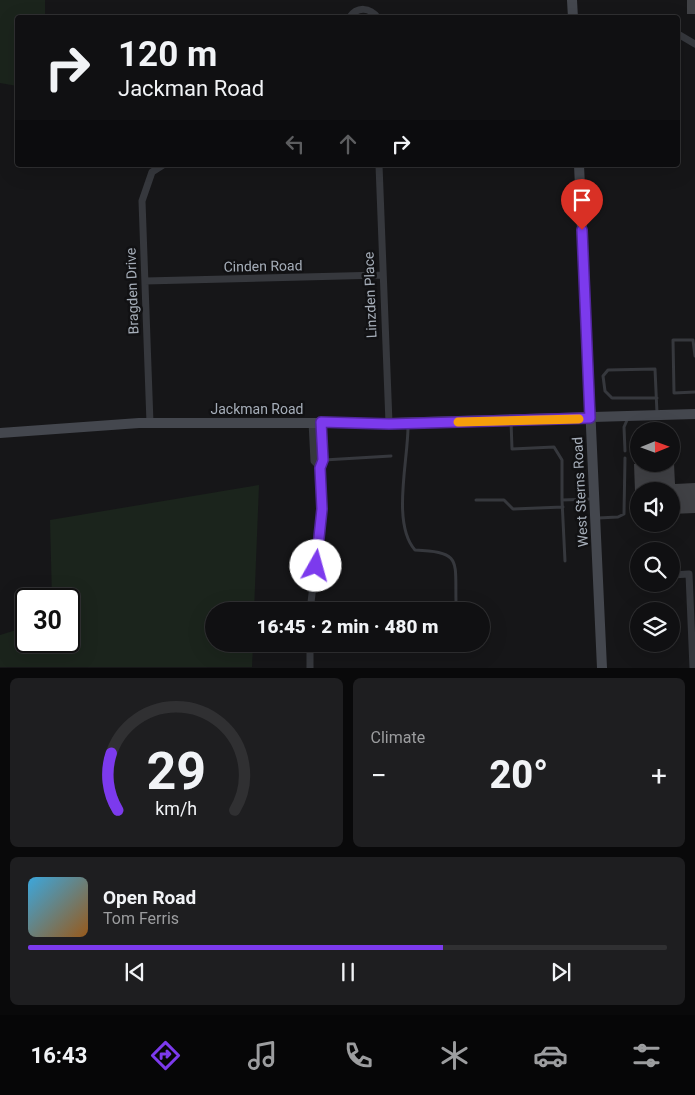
<!DOCTYPE html>
<html lang="en">
<head>
<meta charset="utf-8">
<style>
  body { margin:0; font-family:Roboto,sans-serif; background:#1e1e20; color:#f1f3f6; height:100vh; display:flex; flex-direction:column; font-size:19px; white-space:nowrap }
  * { box-sizing:border-box; margin:0 }
  p { font-size:16px; color:#9c9d9f }
  .icon { flex:none; width:28px; height:28px; fill:none; stroke:currentColor; stroke-width:2; stroke-linecap:round; stroke-linejoin:round }
  .map { position:relative; height:668px; overflow:hidden }
  .sheet { display:flex; flex-direction:column; gap:10px; padding:10px; background:#09090a; flex:1 }
  .sheet>* { flex:none }
  .guide { position:absolute; left:15px; top:15px; width:665px; height:152px; border-radius:5px; box-shadow:0 5px 20px #0002,0 0 0 1px #303032; background:#101012; color:#f1f3f6; overflow:hidden }
  .needle { width:32px; rotate:89deg }
  .buttons { position:absolute; left:630px; top:422px; display:grid; gap:10px }
  .buttons a { display:grid; place-items:center; width:50px; height:50px; border-radius:50%; background:#101012; box-shadow:0 5px 20px #0002,0 0 0 1px #303032; font-size:25px }
  .speed { position:absolute; left:15px; top:588px; display:flex; gap:10px; font-size:25px; font-weight:700; text-align:center }
  .speed>* { display:grid; place-content:center; width:65px; height:65px; border-radius:50%; background:#101012; box-shadow:0 5px 20px #0002,0 0 0 1px #303032; line-height:1 }
  .speed .limit { border:2px solid #111; border-radius:8px; background:#fff; color:#111 }
  .pin { position:absolute; display:grid; place-items:center; width:42px; height:42px; color:#fff; margin:-51px -21px; border-radius:50% 50% 50% 0; rotate:-45deg; box-shadow:0 0 5px #0007 }
  .pin .icon { rotate:45deg }
  .me { position:absolute; width:55px; margin:-28px; rotate:7deg; stroke-linejoin:round; filter:drop-shadow(0 0 4px #0008) }
  .turn { display:flex; align-items:center; gap:18px; height:105px; padding:0 20px; font-size:22px }
  .turn .icon { width:65px; height:65px; stroke-width:2.5 }
  .turn b { display:block; font-size:35px; line-height:42px }
  .lanes { display:flex; align-items:center; height:48px; padding:0 20px; background:#0003; justify-content:center; gap:25px; direction:ltr }
  .lanes .off { opacity:.35 }
  .big { font-size:38px; font-weight:800; line-height:1.1 }
  .sheet .tile { flex:1; display:flex; flex-direction:column; justify-content:center; gap:8px; min-width:0; padding:0 18px; border-radius:8px; background:#1e1e20 }
  .sheet .dial { align-items:center; gap:0 }
  .dial svg { height:130px; overflow:visible; fill:none; stroke:#303032; stroke-width:7; stroke-linecap:round; text-anchor:middle }
  .dial text { fill:#f1f3f6; stroke:none }
  .song { display:flex; align-items:center; gap:15px }
  .cover { width:60px; height:60px; border-radius:8px; background:linear-gradient(135deg,hsl(200 70% 55%),hsl(30 70% 35%)) }
  .played { height:5px; border-radius:2px; background:linear-gradient(90deg,#7c3aed 65%,#303032 65%) }
  .keys { display:flex; justify-content:space-around; direction:ltr }
  .heat { display:flex; justify-content:space-between; align-items:center; font-size:28px; direction:ltr }
  .sheet .tiles { flex:1; display:grid; gap:10px; grid-template-columns:1fr 1fr }
  .tile:last-child { grid-column:span 2 }
  .trip { position:absolute; left:205px; top:602px; width:285px; height:50px; border-radius:25px; background:#101012; box-shadow:0 5px 20px #0002,0 0 0 1px #303032; font-weight:800; line-height:50px; text-align:center }
  .tab-bar { display:flex; height:80px; justify-content:space-around; align-items:center; background:#060607; color:#9c9d9f }
  .tab-bar .icon { width:35px; height:35px }
  .tab-bar .current { color:#7c3aed }
  .tab-bar b { font-size:22px; color:#f1f3f6 }
  .map>svg:first-child { display:block }
</style>
</head>
<body>
<div class="map">
<svg width="695" height="668" viewBox="0 0 695 668">
  <rect width="100%" height="100%" fill="#161618"/>
  <!-- green -->
  <path fill="#1b241c" d="M0,0H45V17L18,18L17,86L0,83Z
    M259,485L254,611H214V644H253L252,667H0V635L26,627V641H69V599H52L50,520Z"/>
  <!-- building -->
  <path fill="#404145" d="M687,0H695V14H687Z
    M634,464H674L675,484L695,483V513L671,514V491H635Z"/>
  <g fill="none" stroke-linecap="round" stroke-linejoin="round">
    <!-- lane -->
    <path stroke="#36383d" stroke-width="3" d="M695,356L693,340H673L674,393L695,392
      M657,398H612L605,391L603,376L608,370L655,369L657,413
      M511,421L512,449L554,447L562,460V500L592,499
      M408,424C409,457 391,523 415,550C462,552 455,560 456,602
      M625,451L624,427L628,418
      M324,460L391,456
      M476,500H504L513,509L563,507
      M562,500L565,561
      M598,518L618,517L624,514L625,458"/>
    <!-- street -->
    <path stroke="#36383d" stroke-width="7" d="M349,18C357,6 370,7 378,18
      M678,34L695,44
      M379,165L389,423
      M145,281L382,275
      M312,422L314,461L320,467
      M150,423L142,201L152,172L163,165
      M671,575L689,574L693,668
      M310,611L322,509L320,467L323,460L321,422
      M310,644V668"/>
    <!-- secondary -->
    <path stroke="#44474e" stroke-width="10" d="M572,0L573,18
      M579,165L602,668
      M0,433L139,423H389L695,414"/>
  </g>
  <g fill="none" stroke-linecap="round" stroke-linejoin="round">
    <defs>
      <path id="route" d="M316,566L322,509L320,468L323,460L321,422L389,424L590,418L582,230"/>
    </defs>
    <!-- route casing -->
    <use href="#route" stroke="#51269a" stroke-width="12"/>
    <!-- route -->
    <use href="#route" stroke="#7c3aed" stroke-width="9"/>
    <!-- slow -->
    <path stroke="#f59e0b" stroke-width="9" d="M458,422L579,419"/>
  </g>
  <g text-anchor="middle" dominant-baseline="central" stroke-width="5" stroke-linejoin="round" paint-order="stroke">
    <!-- street labels -->
    <g font-size="14" fill="#a6aeb9" stroke="#111113">
      <text transform="translate(263 266) rotate(-1)">Cinden Road</text>
      <text transform="translate(132 291) rotate(-92)">Bragden Drive</text>
      <text transform="translate(370 295) rotate(-92)">Linzden Place</text>
      <text x="257" y="409">Jackman Road</text>
      <text transform="translate(580 492) rotate(-93)">West Sterns Road</text>
    </g>
  </g>
</svg>
<div class="buttons">
<a><svg class="needle" viewBox="-14 -14 28 28"><path d="M0-13l5 13h-10z" fill="#e53935"/><path d="M0 13l5-13h-10z" fill="#9c9d9f"/></svg></a>
<a><svg class="icon" aria-label="sound" viewBox="0 0 24 24"><path d="M4 9h4l5-4v14l-5-4H4zM17 9q2 3 0 6"/></svg></a>
<a><svg class="icon" aria-label="search" viewBox="0 0 24 24"><circle cx="10" cy="10" r="6"/><path d="M15 15l6 6"/></svg></a>
<a><svg class="icon" aria-label="layers" viewBox="0 0 24 24"><path d="M12 4l9 5-9 5-9-5zM3 14l9 5 9-5"/></svg></a>
</div>
<div class="speed"><div class="limit">30</div></div>
<div class="pin" style="left:582px;top:230px;background:#d93025"><svg class="icon" aria-label="arrive" viewBox="0 0 24 24"><path d="M6 21V4h12l-3 4 3 4H6"/></svg></div>
<svg class="me" style="left:316px;top:566px" viewBox="-20 -20 40 40"><circle r="19" fill="#fff"/><path d="M0-13L10 11 0 6-10 11z" fill="#7c3aed"/></svg>
<div class="trip">16:45 · 2 min · 480 m</div>
<div class="guide">
<div class="turn"><svg class="icon" aria-label="right" viewBox="0 0 24 24"><path d="M7 20v-9h11M14 6l5 5-5 5"/></svg><div><b>120 m</b>Jackman Road</div></div>
<div class="lanes"><svg class="icon off" aria-label="left" viewBox="0 0 24 24"><path d="M17 20v-9H6M10 6l-5 5 5 5"/></svg><svg class="icon off" aria-label="ahead" viewBox="0 0 24 24"><path d="M12 20V5M6 11l6-6 6 6"/></svg><svg class="icon" aria-label="right" viewBox="0 0 24 24"><path d="M7 20v-9h11M14 6l5 5-5 5"/></svg></div>
</div>
</div>
<section class="sheet">
<div class="tiles">
<div class="tile dial"><svg viewBox="0 0 100 80">
<path d="M14 69A42 42 0 1 1 86 69"/>
<path d="M14 69A42 42 0 0 1 10 34" stroke="#7c3aed"/>
<text x="50" y="56" font-size="32" font-weight="700">29</text>
<text x="50" y="72" font-size="11">km/h</text>
</svg></div>
<div class="tile"><p>Climate</p>
<div class="heat"><a>−</a><b class="big">20°</b><a>+</a></div>
</div>
<div class="tile">
<div class="song"><i class="cover"></i><div><b>Open Road</b><p>Tom Ferris</p></div></div>
<div class="played"></div>
<div class="keys"><svg class="icon" aria-label="previous" viewBox="0 0 24 24"><path d="M18 5L8 12l10 7zM5 5v14"/></svg><svg class="icon" aria-label="pause" viewBox="0 0 24 24"><path d="M8 5v14M16 5v14"/></svg><svg class="icon" aria-label="next" viewBox="0 0 24 24"><path d="M6 5l10 7-10 7zM19 5v14"/></svg></div>
</div>
</div>
</section>
<nav class="tab-bar">
<b>16:43</b>
<svg class="icon current" aria-label="directions" viewBox="0 0 24 24"><path d="M12 3l9 9-9 9-9-9zM9 14v-3h6M13 9l2 2-2 2"/></svg>
<svg class="icon" aria-label="music" viewBox="0 0 24 24"><path d="M9 18V5l10-2v13"/><circle cx="6" cy="18" r="3"/><circle cx="16" cy="16" r="3"/></svg>
<svg class="icon" aria-label="phone" viewBox="0 0 24 24"><path d="M5 4h4l2 5-3 2q2 4 5 5l2-3 5 2v4C11 20 4 13 5 4z"/></svg>
<svg class="icon" aria-label="climate" viewBox="0 0 24 24"><path d="M12 3v18M4 7l16 10M4 17L20 7"/></svg>
<svg class="icon" aria-label="car" viewBox="0 0 24 24"><path d="M5 17H2v-5l4-1 3-4h7l3 4 3 1v5h-3M9 17h6M6 11h13"/><circle cx="7" cy="17" r="2"/><circle cx="17" cy="17" r="2"/></svg>
<svg class="icon" aria-label="filters" viewBox="0 0 24 24"><path d="M4 7h16M4 17h16"/><circle cx="9" cy="7" r="2"/><circle cx="15" cy="17" r="2"/></svg>
</nav>
</body>
</html>
